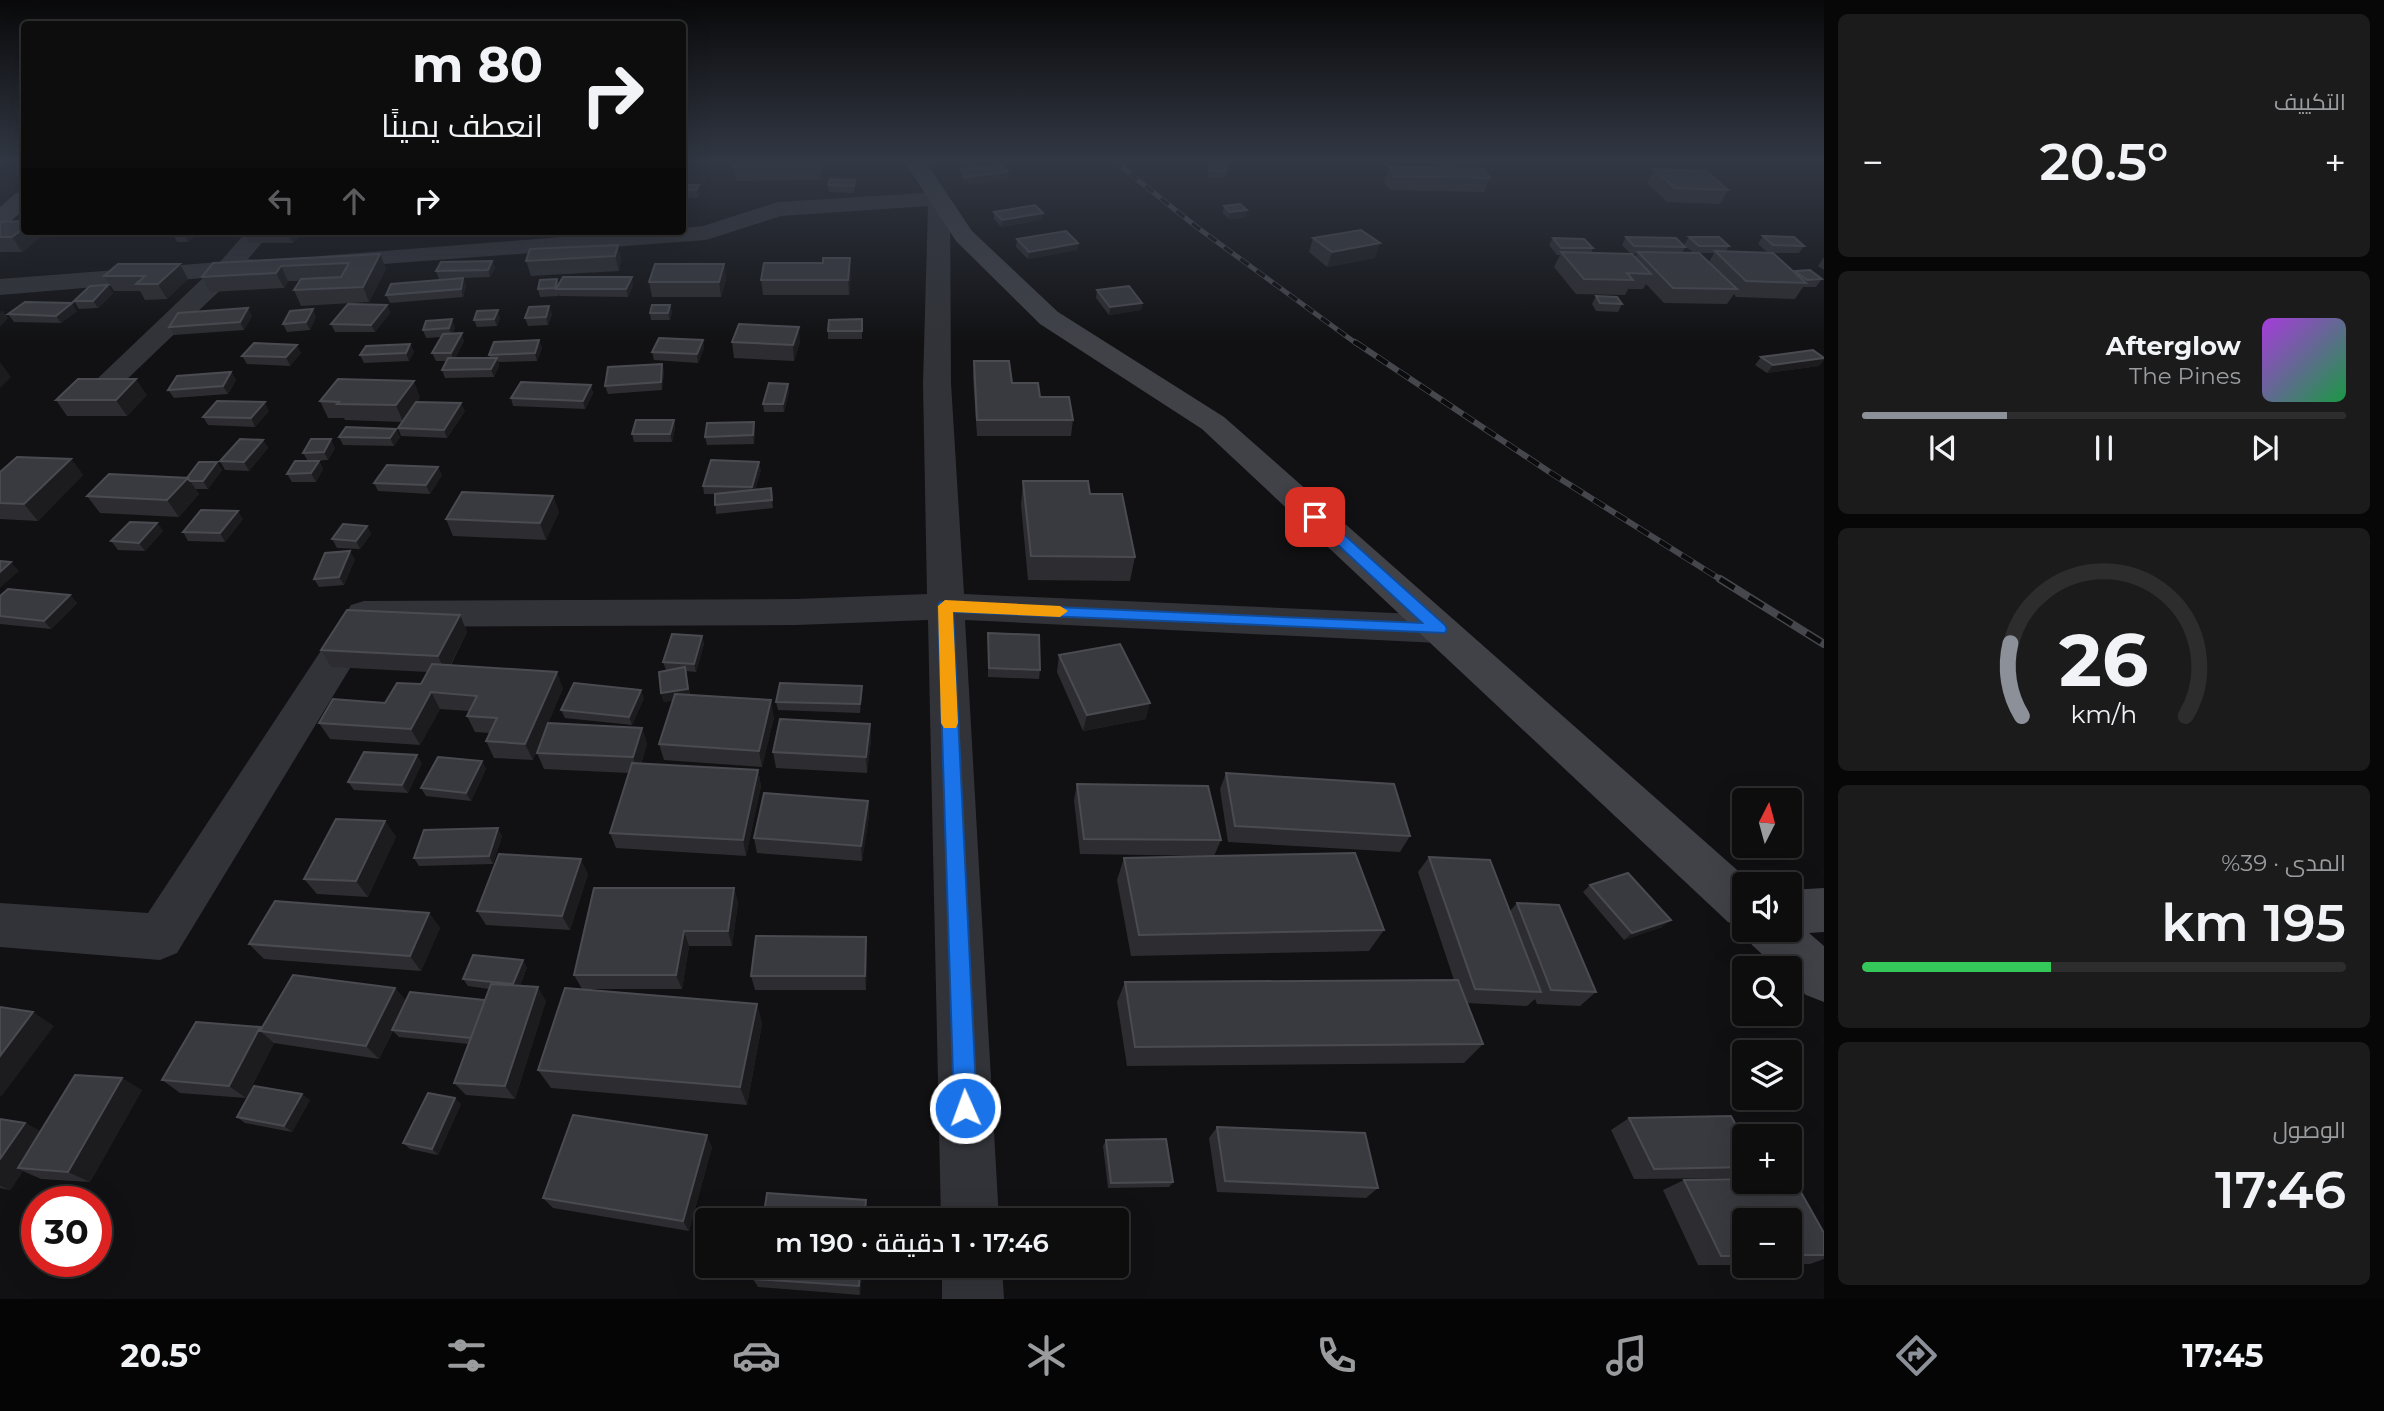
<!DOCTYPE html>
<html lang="ar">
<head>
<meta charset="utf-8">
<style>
  body { margin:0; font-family:Montserrat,Cairo,sans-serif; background:#1b1b1c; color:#f1f3f6; direction:rtl; height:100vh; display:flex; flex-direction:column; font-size:26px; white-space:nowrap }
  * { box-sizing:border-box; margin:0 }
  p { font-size:23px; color:#9a9c9e }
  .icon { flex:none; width:38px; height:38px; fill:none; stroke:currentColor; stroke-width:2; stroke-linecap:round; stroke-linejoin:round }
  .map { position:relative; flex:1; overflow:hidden; direction:ltr }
  .panel { display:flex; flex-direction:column; gap:14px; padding:14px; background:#070708; width:560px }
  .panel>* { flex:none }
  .banner { position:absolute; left:21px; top:21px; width:665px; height:214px; border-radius:7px; box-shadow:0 7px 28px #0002,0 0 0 2px #2d2d2e; direction:rtl; background:#0d0d0e; color:#f1f3f6; overflow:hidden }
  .needle { width:46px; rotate:6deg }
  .controls { position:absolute; left:1732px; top:788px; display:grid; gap:14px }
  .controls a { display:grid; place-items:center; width:70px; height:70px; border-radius:7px; background:#0d0d0e; box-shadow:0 7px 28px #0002,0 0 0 2px #2d2d2e; font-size:35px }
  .speed { position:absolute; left:21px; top:1186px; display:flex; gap:14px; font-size:35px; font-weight:700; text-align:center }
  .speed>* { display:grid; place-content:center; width:91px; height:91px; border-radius:50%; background:#0d0d0e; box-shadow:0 7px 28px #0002,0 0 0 2px #2d2d2e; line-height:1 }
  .speed .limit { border:10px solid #d22; background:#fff; color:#111 }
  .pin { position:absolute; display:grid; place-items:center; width:60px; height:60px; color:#fff; margin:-30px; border-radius:14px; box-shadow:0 4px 10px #0006 }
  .me { position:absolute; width:77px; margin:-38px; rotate:358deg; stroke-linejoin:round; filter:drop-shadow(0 0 5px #0008) }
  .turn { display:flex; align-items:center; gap:24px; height:147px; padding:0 28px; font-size:32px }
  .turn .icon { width:91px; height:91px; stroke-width:2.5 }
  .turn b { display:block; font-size:49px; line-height:60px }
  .lanes { display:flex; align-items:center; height:66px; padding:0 28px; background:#0003; justify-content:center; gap:35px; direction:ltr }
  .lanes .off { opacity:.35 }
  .big { font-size:52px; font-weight:600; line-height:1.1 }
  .panel .tile { flex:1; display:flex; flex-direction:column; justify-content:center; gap:10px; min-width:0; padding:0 24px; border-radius:10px; background:#1b1b1c }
  .panel .dial { align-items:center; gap:0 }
  .dial svg { height:182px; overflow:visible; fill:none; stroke:#2d2d2e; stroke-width:7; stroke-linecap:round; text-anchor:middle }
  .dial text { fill:#f1f3f6; stroke:none }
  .song { display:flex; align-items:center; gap:21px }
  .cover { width:84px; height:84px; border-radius:10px; background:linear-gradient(135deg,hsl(280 70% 55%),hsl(140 70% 35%)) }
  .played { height:7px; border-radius:4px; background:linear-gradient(90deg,#8c9099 30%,#2d2d2e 30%) }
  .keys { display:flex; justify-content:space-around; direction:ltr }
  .heat { display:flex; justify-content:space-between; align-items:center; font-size:38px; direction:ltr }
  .charge { height:10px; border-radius:5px; background:linear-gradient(90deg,#34c759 39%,#2d2d2e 0) }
  .trip { position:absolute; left:695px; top:1208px; width:434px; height:70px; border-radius:7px; background:#0d0d0e; box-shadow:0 7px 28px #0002,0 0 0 2px #2d2d2e; font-weight:600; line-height:70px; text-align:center; direction:rtl }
  .menu { display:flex; height:112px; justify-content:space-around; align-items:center; background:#050506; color:#9a9c9e }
  .menu .icon { width:49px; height:49px }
  .menu .selected { color:#8c9099 }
  .menu b { font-size:32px; color:#f1f3f6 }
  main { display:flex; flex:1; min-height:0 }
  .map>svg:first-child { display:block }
</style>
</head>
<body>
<main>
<section class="panel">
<div class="tile"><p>التكييف</p>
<div class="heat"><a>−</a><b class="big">20.5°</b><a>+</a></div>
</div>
<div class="tile">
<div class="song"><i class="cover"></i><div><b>Afterglow</b><p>The Pines</p></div></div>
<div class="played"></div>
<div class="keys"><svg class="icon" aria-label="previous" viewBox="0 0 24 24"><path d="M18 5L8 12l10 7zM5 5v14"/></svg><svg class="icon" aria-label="pause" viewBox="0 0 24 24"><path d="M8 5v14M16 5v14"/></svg><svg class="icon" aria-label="next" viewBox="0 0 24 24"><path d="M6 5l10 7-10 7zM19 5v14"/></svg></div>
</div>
<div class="tile dial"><svg viewBox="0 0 100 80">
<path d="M14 69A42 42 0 1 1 86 69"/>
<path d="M14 69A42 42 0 0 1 9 37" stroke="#8c9099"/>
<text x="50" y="56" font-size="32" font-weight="700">26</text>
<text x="50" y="72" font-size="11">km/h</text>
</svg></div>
<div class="tile"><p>المدى · 39%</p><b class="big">195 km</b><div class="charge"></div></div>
<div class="tile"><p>الوصول</p><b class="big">17:46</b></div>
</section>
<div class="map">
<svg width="1824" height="1299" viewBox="0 0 1824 1299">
  <rect width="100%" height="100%" fill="#111113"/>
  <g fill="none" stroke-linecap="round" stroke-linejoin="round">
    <!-- street -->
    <path fill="#323338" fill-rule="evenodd" d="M939,192L947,194L950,199L951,383L964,594L1439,615L1452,619L1458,629L1452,639L1439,643L965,620L999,1220H941L928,620L796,625L375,627L177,953L160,960L0,947V903L148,913L351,605L364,601L796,599L927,594L923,383L928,206L781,216L706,240L330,268L321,266L318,261L321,256L637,231H682V228L703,226L778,202Z
      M247,231H272L248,259L269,261L272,266L269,271L235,276L121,385L111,388L101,385L97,379L203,278L0,295V279L220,262Z
      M942,1265H1002L1004,1299H942Z"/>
    <!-- secondary -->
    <path fill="#404248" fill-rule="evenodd" d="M904,161H925L972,231L1058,312L1224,417L1753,884H1745V929L1728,922L1202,429L1040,324L956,241Z
      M24,191V209L8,224L0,226V207L16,193Z
      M1824,888V932L1809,933L1824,946V1002L1806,995L1790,980V968H1777L1752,945L1745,929H1790V890Z"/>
    <defs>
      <path id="rail-far2" d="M1114,161L1198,228L1357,344"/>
      <path id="rail-far1" d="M1355,342L1551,473L1723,581"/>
      <path id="rail" d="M1720,579L1824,644"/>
    </defs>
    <!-- rail-far2 casing -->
    <use href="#rail-far2" stroke="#45474d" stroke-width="5"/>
    <!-- rail-far1 casing -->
    <use href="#rail-far1" stroke="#45474d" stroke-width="6"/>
    <!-- rail casing -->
    <use href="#rail" stroke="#45474d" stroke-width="8"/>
    <!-- rail-far2 -->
    <use href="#rail-far2" stroke="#0c0c0e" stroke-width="3.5" stroke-dasharray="10" stroke-linecap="butt"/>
    <!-- rail-far1 -->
    <use href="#rail-far1" stroke="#0c0c0e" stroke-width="4.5" stroke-dasharray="13" stroke-linecap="butt"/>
    <!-- rail -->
    <use href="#rail" stroke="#0c0c0e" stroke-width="5" stroke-dasharray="17" stroke-linecap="butt"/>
  </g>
  <!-- wall -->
  <path fill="#2d2d31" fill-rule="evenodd" d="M822,161L821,180L736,181L734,167Z
    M1209,165L1227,171L1226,178H1209L1207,172Z
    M1389,167L1490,178L1484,192L1390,190L1384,181Z
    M961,169L1008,172V179L966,184L961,177Z
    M1654,169L1728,190L1720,204L1667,202L1647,183Z
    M855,180L854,193L829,192L828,185Z
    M682,185H699L700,193L698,198L682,197Z
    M1224,206L1247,210L1245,218L1229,219L1223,213Z
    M994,212L1042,220L1001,227L994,219Z
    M0,222L42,236L22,252H0Z
    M178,231H232L229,234L199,233L188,242H177L173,234Z
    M251,231H301L302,233L293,243H250L246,236Z
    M1763,236L1804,246L1799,253H1768L1758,244Z
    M1626,237L1685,247L1682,253H1694L1684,245L1689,237L1729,246L1726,251L1794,272L1795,271L1822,279L1816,287H1803L1795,299L1736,297L1734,294L1727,304L1664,303L1646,284L1643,289H1628L1625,295L1576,294L1554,267L1560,255H1557L1549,245L1553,238L1593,248L1591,253L1635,257L1637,254L1630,253L1622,245ZM1699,253H1714L1709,262Z
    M1313,238L1375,258L1327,267L1309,252Z
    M1017,239L1078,243L1077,250L1028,259L1016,247Z
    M618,245L621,260L619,271L531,276L526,261Z
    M380,254L386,269L369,302L301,306L294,290L300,281H288L284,288L210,292L202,277L213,263Z
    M1823,258H1824V270L1818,266Z
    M492,261L495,268L490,277L439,279L436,271Z
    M118,264L188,279L167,299L145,300L140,291H114L104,276Z
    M724,264L726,279L721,297H652L649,282Z
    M851,273L849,295H763L761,280Z
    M463,278L466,286L463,297L390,303L386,295Z
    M557,279L559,284L633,285L628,297L559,296L558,294V296L540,297L538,289Z
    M1097,290L1142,303L1141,310L1109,315L1096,298Z
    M113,293L98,308L79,309L74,301Z
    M1596,296L1622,304L1618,312L1596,311L1592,304Z
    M387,305L390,313L375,332H335L331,324Z
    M670,305L672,312L670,320H651L650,313Z
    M77,311L61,323L14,322L8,314Z
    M552,314L548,325L528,326L525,318Z
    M252,316L244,330L174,335L169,327Z
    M316,317L310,330L287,332L283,324Z
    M500,318L497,326L477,327L474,320Z
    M862,319V339H828V331Z
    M455,327L453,333L464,341L455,358H490L489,355L539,340L542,348L537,361L498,362L499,366L494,377L445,378L442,370L446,361H436L432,353L441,337L426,338L423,330Z
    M703,340L704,348L698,363L654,360L652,352Z
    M732,342H800L794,361L734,358Z
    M410,344L414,352L409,361L364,363L360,355Z
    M301,353L290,366L247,364L242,356Z
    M1761,357L1824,358V359L1819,366L1767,373L1755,365Z
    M974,361L1012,383L1040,397L1073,420L1071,436H977L973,377Z
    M662,364L664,372L662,390L608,394L605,386Z
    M231,372L236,380L228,394L174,398L168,390Z
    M788,384L789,392L784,412H764L763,404Z
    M591,385L593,393L585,409L513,406L511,398Z
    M147,395L127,416H67L56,400Z
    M420,397L417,402L465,411L447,438L401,436L398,428L402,422L345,420L344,418H328L320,401Z
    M269,411L255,427L208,425L203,417Z
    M674,420L675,428L672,442H634L632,434Z
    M754,422L755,430L754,444L707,445L705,437Z
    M396,429L400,437L394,446L343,445L339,437Z
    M263,440L268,448L249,471L225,470L220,461Z
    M335,448L328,460L308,461L303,453Z
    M71,459L83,475L38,521L0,519V472Z
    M319,461L323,469L316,482H292L287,474Z
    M217,462L222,470L208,489H195L199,494L179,517L100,513L87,496L187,478Z
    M761,470L755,490L771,488L773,508L716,514L715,494H704L703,486Z
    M442,475L430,494L378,491L374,483Z
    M1023,481L1090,494L1135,557L1130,581L1028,580L1021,505Z
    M553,496L559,512L546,540L453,536L446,519Z
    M243,519L225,542L188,541L183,532Z
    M157,523L163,531L145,551L118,550L111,541Z
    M367,526L371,534L360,549L337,548L332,539Z
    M355,559L344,585L319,587L314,579Z
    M70,595L77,603L51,629L0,624V596Z
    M460,615L467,632L451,665L563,688L548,723L642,728L647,744L641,764L758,770L761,786L746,856L616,848L610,833L629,773L544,769L537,753L547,727L533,760L494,758L486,741L490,733L475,732L467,716L469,711L440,709L420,745L330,739L319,723L385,703L421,684L428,672L331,667L321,650Z
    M988,633L1040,670L1039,679L988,677Z
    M702,636L704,644L696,672L686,671L690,695L774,717L762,767L664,760L659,744L673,700L664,702L661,693L668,670H666L663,662Z
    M1059,655L1146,719L1083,731L1057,672Z
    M862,686V694L860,713L778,710L776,702Z
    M644,698L632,725L565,718L561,710Z
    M870,724L871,740L867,773L776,768L773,752Z
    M482,761L486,769L471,801L426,796L421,788Z
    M422,763L408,793L354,790L348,782Z
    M1226,773L1410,836L1400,852L1228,842L1220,789Z
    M1077,784L1221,840L1214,856L1080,854L1074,800Z
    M868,801L869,816L862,861L757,853L754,838Z
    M385,821L396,837L368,897L317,894L304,879Z
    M502,836L493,864L419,866L414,858Z
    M1429,857L1510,911L1517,903L1596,992L1580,1006L1537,1004L1535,999L1527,1006L1467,1003L1483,1044L1464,1063L1127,1066L1117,1002L1125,982L1454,980L1418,872Z
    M1124,858L1384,930L1369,951L1131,956L1117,880Z
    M588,874L570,930L486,925L477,911Z
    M1590,885L1662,927L1624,940L1583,892Z
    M734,888L738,903L732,946H689L682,989H582L574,975Z
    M429,913L440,928L421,971L264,959L249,944Z
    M867,951L866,990H755L751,976Z
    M527,967L520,986L546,1001L515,1099L466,1095L454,1083L469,1044L399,1037L393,1031L379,1059L274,1043L246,1098L180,1093L162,1080L260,1027L262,1028L395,988L406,1001L485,1000L489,989L468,986L463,979Z
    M757,1004L762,1024L747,1105L551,1088L538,1070Z
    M142,1090L90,1182L41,1179L23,1171L10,1190L0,1188V1119L25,1123L40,1131Z
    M310,1100L292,1132L245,1123L237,1117Z
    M461,1104L438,1155L410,1149L403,1143Z
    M1629,1118L1745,1142V1174L1737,1178L1634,1179L1611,1130Z
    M1217,1127L1378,1188L1366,1198L1217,1192L1209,1138Z
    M1106,1140L1173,1182L1169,1187L1108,1188L1103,1146Z
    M712,1147L689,1231L553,1208L543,1198Z
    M1790,1178H1793L1824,1233V1259L1810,1264H1790V1220H1745V1265H1698L1663,1190L1684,1180L1745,1179V1181H1790Z
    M755,1265H863L860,1295L758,1287L753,1279Z"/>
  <!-- shaded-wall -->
  <path fill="#1c1c1f" d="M820,161H822V168L821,180Z
    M1008,172V179L966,184V177Z
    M699,185L700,193L698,198L696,190Z
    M1247,210L1245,218L1229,219L1230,212Z
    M1043,213L1042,220L1001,227L1002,220Z
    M24,228V231H39L42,236L22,252L12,237Z
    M189,231H198L199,233L188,242L184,235Z
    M294,231H301L302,233L293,243L289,236Z
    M1078,243L1077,250L1028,259L1029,252Z
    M1380,243L1375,258L1327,267L1332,252Z
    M618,245L621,260L619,271L615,256Z
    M380,254L386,269L369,302L363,287Z
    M850,258L851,273L849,295L848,280Z
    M492,261L495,268L490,277L488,270Z
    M180,264L188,279L167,299L158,284Z
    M724,264L726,279L721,297L719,282Z
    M281,266L288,281L284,288L276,273Z
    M632,277L633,285L628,297L626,289Z
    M463,278L466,286L463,297L461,289Z
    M108,285L113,293L98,308L93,301Z
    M72,303L77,311L61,323L56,316Z
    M1142,303L1141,310L1109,315L1110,307Z
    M387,305L390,313L375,332L371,325Z
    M670,305L672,312L670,320L668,313Z
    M549,306L552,314L548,325L546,317Z
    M248,308L252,316L244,330L240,322Z
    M313,309L316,317L310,330L306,322Z
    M2,310L8,318L0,327V313Z
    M498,310L500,318L497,326L494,319Z
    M452,319L455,327L452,336L449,328Z
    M799,327L800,342L794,361L793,345Z
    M462,333L464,341L454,361L451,353Z
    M539,340L542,348L537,361L535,353Z
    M703,340L704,348L698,363L697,354Z
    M410,344L414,352L409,361L406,353Z
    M297,345L301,353L290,366L286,357Z
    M497,358L499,366L494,377L491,369Z
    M1824,358L1819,366L1767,373L1773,365Z
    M0,362L11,377L0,388Z
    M662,364L664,372L662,390L661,382Z
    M231,372L236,380L228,394L223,386Z
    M136,379L147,395L127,416L116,400Z
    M414,381L420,397L403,422L396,405Z
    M788,384L789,392L784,412L783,404Z
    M591,385L593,393L585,409L583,401Z
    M265,402L269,411L255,427L251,418Z
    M461,403L465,411L447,438L444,430Z
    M674,420L675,428L672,442L670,434Z
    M754,422L755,430L754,444L753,435Z
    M396,429L400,437L394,446L390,438Z
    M331,439L335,448L328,460L324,452Z
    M263,440L268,448L249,471L244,462Z
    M71,459L83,475L38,521L24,504Z
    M319,461L323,469L316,482L311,473Z
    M217,462L222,470L208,489L203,481Z
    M759,462L761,470L753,496L752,487Z
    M438,467L442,475L430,494L426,485Z
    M188,478L199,494L179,517L167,500Z
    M553,496L559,512L546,540L540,523Z
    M238,511L243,519L225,542L220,533Z
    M157,523L163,531L145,551L139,543Z
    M367,526L371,534L360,549L356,541Z
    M350,551L355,559L344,585L339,577Z
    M11,562L19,571L0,588V572Z
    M70,595L77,603L51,629L44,621Z
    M460,615L467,632L446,673L438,656Z
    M702,636L704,644L696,672L694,664Z
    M685,667L690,697L664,702L661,693Z
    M557,672L563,688L533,760L525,744Z
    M862,686V694L860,713V704Z
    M641,690L644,698L632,725L629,717Z
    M431,692L440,709L420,745L411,729Z
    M771,700L774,717L762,767L759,751Z
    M1150,703L1146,719L1083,731L1087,715Z
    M870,724L871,740L867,773L866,757Z
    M642,728L647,744L638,773L633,757Z
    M417,755L422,763L408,793L402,785Z
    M482,761L486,769L471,801L466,793Z
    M758,770L761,786L746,856L743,840Z
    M868,801L869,816L862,861L861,846Z
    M385,821L396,837L368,897L356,881Z
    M498,828L502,836L493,864L489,856Z
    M581,859L588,874L570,930L562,916Z
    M734,888L738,903L732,946L728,931Z
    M429,913L440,928L421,971L410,956Z
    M1671,920L1662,927L1624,940L1632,933Z
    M684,931L689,946L682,989L676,975Z
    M866,937L867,951L866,990L865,976Z
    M523,960L527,967L518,992L513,984Z
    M538,987L546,1001L515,1099L505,1086Z
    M395,988L407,1002L379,1059L366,1046Z
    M757,1004L762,1024L747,1105L740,1087Z
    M33,1012L54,1026L1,1097L0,1096V1056Z
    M260,1027L266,1032L260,1031L274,1043L246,1098L229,1086Z
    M122,1078L142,1090L90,1182L68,1172Z
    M302,1094L310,1100L292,1132L284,1126Z
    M455,1098L461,1104L438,1155L432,1149Z
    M25,1123L48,1135L18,1168L23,1171L10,1190L0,1186V1159Z
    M707,1135L712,1147L689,1231L683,1221Z
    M866,1200L867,1211L866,1220H864Z
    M860,1265H863L860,1295L859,1286Z"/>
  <!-- building -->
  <path fill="#393a3f" stroke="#4a4b51" stroke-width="2" d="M735,161H820V166L734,167Z
    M1003,165L1008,172L966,177L961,169Z
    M1209,165H1225L1227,171H1211Z
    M1389,167L1483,169L1490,178L1395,176Z
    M1654,169L1706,171L1728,190L1675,188Z
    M830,179L855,180L854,186L828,185Z
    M682,185H699L696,190H682Z
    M1240,204L1247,210L1230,212L1224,206Z
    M1035,205L1043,213L1002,220L994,212Z
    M24,221V228L12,237H0V222Z
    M1361,230L1380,243L1332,252L1313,238Z
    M178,231H189L184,235L173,234Z
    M251,231H294L289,236H246Z
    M1066,231L1078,243L1029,252L1017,239Z
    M1763,236L1794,237L1804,246L1773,245Z
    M1626,237L1676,238L1685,247L1634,246Z
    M1689,237H1719L1729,246H1699Z
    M1553,238L1584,239L1593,248H1561Z
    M618,245L615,256L526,261L530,249Z
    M1715,251L1773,253L1806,283L1746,281Z
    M1561,252L1632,254L1651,274L1627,273L1633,280L1584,279Z
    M1638,252L1699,253L1737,289L1673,288Z
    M380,254L363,287L294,290L301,279L341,277L349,263L281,266L276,273L202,277L213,263Z
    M823,258H850L848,280H761L764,263H823Z
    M492,261L488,270L436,271L441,262Z
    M118,264H180L158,284H136L145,276H104Z
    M655,264H724L719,282H649Z
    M1810,270L1822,279L1807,280L1795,271Z
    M563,277H632L626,289H556Z
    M463,278L461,289L386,295L391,284Z
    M557,279L555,288L538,289L540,280Z
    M108,285L93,301H74L90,286Z
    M1129,286L1142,303L1110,307L1097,290Z
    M1596,296L1617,297L1622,304L1600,303Z
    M25,302L72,303L56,316L8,314Z
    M348,304L387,305L371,325L331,324Z
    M652,305H670L668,313H650Z
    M549,306L546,317L525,318L529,307Z
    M248,308L240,322L169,327L178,313Z
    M313,309L306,322L283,324L290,311Z
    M498,310L494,319L474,320L477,311Z
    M452,319L449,328L423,330L426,321Z
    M862,319V331H828L829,320Z
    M739,324L799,327L793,345L732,342Z
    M462,333L451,353H432L443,334Z
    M659,338L703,340L697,354L652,352Z
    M539,340L535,353L489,355L494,342Z
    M254,343L297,345L286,357L242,356Z
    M410,344L406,353L360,355L366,346Z
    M1813,350L1824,358L1773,365L1761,357Z
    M448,358H497L491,369L442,370Z
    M974,361H1009L1012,383H1038L1040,397H1069L1073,420H977Z
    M662,364L661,382L605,386L608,367Z
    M231,372L223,386L168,390L177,376Z
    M78,379H136L116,400H56Z
    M338,379L414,381L396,405L337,404L339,402L320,401Z
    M521,382L591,385L583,401L511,398Z
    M769,383L788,384L783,404H763Z
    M217,401L265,402L251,418L203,417Z
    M416,402L461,403L444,430L398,428Z
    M636,420H674L670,434H632Z
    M754,422L753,435L705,437L707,423Z
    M346,427L396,429L390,438L339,437Z
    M240,439L263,440L244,462L220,461Z
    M311,439H331L324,452L303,453Z
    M17,457L71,459L24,504L0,503V472Z
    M711,460L759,462L752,487L703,486Z
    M295,461H319L311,473L287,474Z
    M199,462H217L203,481H190L187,478Z
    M387,465L438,467L426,485L374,483Z
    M109,474L188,478L167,500L87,496Z
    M1023,481H1088L1090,494H1122L1135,557L1031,556Z
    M771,488L772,500L715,505V494Z
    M462,492L553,496L540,523L446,519Z
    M201,510L238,511L220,533L183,532Z
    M130,522L157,523L139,543L111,541Z
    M343,524L367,526L356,541L332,539Z
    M350,551L339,577L314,579L325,553Z
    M0,561L11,562L0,572Z
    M8,589L70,595L44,621L0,616V596Z
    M347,610L460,615L438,656L321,650Z
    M988,633L1039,635L1040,670L989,668Z
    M672,634L702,636L694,664L663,662Z
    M1120,644L1150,703L1087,715L1059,655Z
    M432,664L557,672L525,744L486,741L497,718L467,716L477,696L431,692L411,729L319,723L333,699L385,703L397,683L421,684Z
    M685,667L688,689L661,693L659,672Z
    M574,683L641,690L629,717L561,710Z
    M780,683L862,686L860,704L776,702Z
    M675,694L771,700L759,751L659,744Z
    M780,719L870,724L866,757L773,752Z
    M548,723L642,728L633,757L537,753Z
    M364,752L417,755L402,785L348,782Z
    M438,757L482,761L466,793L421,788Z
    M632,763L758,770L743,840L610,833Z
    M1226,773L1394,784L1410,836L1235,826Z
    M1077,784L1208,786L1221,840L1084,839Z
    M764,793L868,801L861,846L754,838Z
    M336,819L385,821L356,881L304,879Z
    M498,828L489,856L414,858L424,830Z
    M1355,853L1384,930L1139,935L1124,858Z
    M499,854L581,859L562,916L477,911Z
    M1429,857L1490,860L1541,992L1475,989Z
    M1628,873L1671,920L1632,933L1590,885Z
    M594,888H734L728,931H684L676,975H574Z
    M275,901L429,913L410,956L249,944Z
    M1517,903L1559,905L1596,992L1551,990Z
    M756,936L866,937L865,976H751Z
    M473,955L523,960L513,984L463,979Z
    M293,975L395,988L366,1046L260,1031Z
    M1458,980L1483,1044L1135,1047L1125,982Z
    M491,984L538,987L505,1086L454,1083Z
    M565,988L757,1004L740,1087L538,1070Z
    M410,992L485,1000L471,1038L392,1030Z
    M0,1007L33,1012L0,1056Z
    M196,1022L260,1027L229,1086L162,1080Z
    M75,1075L122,1078L68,1172L18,1168Z
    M254,1086L302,1094L284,1126L237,1117Z
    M428,1093L455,1098L432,1149L403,1143Z
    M573,1115L707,1135L683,1221L543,1198Z
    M1731,1116L1745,1142V1167L1654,1169L1629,1118Z
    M0,1119L25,1123L0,1159Z
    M1217,1127L1365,1133L1378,1188L1225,1181Z
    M1166,1139L1173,1182L1111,1183L1106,1140Z
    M1790,1178H1793L1824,1233V1255H1790V1220H1745V1256H1721L1684,1180L1745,1179V1181H1790Z
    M767,1193L866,1200L864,1220H763Z
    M755,1265H860L859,1286L753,1279Z"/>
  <!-- sky -->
  <linearGradient id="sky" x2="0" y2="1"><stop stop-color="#09090a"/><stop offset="0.47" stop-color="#323844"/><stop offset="1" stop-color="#323844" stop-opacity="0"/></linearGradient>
  <rect width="1824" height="343" fill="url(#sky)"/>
  <!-- route -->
  <path fill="#1a73e8" stroke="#114b97" stroke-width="2" d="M1315,512L1320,513L1445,625L1447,629L1445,633L953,612L977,1108L974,1116L965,1119L957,1116L954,1108L938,606L940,602L1422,623L1311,520L1308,517Z"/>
  <!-- slow -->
  <path fill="#f59e0b" d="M945,600L1060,606L1068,611L1060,617L953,612L958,723L956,728H944L941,723L938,606Z"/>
</svg>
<div class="controls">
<a><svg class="needle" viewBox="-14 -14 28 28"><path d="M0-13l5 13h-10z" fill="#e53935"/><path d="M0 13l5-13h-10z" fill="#9a9c9e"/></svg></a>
<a><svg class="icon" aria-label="sound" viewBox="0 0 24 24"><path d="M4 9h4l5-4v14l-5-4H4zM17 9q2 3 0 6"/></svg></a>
<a><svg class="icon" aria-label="search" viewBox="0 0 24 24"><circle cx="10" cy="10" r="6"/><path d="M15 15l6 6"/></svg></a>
<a><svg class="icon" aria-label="layers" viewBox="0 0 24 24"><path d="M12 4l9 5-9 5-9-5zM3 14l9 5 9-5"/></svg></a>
<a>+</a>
<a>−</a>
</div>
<div class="speed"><div class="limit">30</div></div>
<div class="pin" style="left:1315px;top:517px;background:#d93025"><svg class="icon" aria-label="arrive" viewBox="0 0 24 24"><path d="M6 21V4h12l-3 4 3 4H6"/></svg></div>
<svg class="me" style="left:965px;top:1108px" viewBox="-20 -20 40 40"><circle r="17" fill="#1a73e8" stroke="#fff" stroke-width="3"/><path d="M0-11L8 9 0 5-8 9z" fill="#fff"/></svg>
<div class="trip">17:46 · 1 دقيقة · 190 m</div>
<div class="banner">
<div class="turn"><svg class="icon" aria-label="right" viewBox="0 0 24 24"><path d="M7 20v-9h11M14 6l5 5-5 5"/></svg><div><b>80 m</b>انعطف يمينًا</div></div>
<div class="lanes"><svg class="icon off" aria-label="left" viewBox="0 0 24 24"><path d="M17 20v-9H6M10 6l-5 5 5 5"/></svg><svg class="icon off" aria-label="ahead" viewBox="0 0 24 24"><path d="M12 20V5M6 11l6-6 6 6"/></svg><svg class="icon" aria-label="right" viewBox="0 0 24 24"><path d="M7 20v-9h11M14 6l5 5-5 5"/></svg></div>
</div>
</div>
</main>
<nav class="menu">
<b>17:45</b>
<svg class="icon selected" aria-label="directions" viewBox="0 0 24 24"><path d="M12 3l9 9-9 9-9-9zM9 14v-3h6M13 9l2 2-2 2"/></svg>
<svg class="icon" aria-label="music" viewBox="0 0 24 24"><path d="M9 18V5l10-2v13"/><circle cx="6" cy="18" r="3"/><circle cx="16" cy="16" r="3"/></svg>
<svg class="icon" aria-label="phone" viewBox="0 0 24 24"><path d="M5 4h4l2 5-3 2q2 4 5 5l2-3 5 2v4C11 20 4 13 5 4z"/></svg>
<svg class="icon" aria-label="climate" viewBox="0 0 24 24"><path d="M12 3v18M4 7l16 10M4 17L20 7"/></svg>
<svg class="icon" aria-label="car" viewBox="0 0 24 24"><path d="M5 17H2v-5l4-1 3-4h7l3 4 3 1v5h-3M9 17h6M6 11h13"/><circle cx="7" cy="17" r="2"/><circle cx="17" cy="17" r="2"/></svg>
<svg class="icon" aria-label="filters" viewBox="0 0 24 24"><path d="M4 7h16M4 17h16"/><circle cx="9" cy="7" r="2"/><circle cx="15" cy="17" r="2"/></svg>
<b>20.5°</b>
</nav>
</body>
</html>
